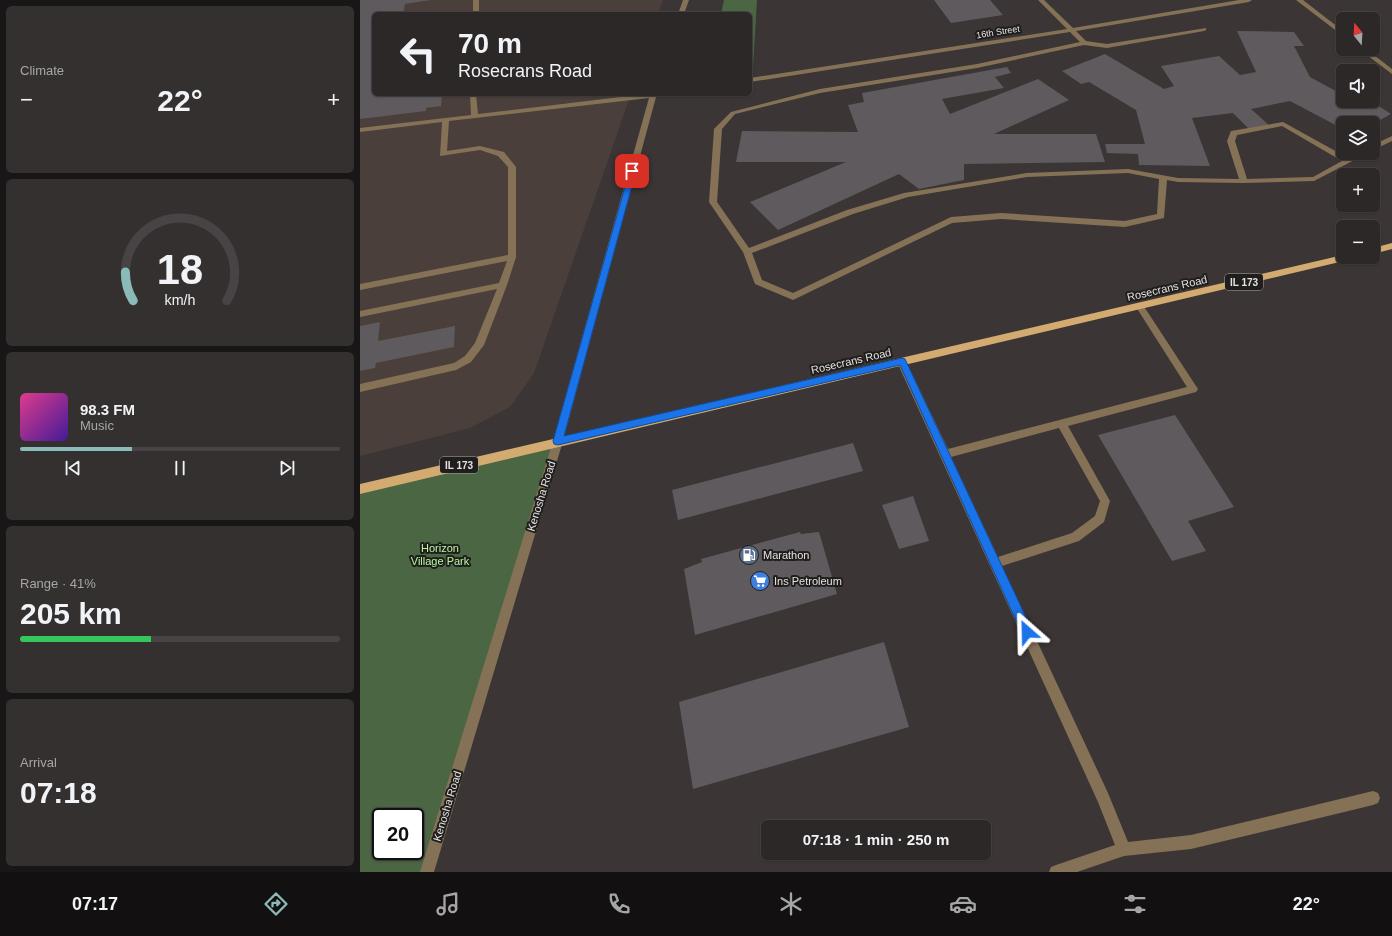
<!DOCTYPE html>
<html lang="en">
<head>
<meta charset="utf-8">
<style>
  body { margin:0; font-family:Arial,sans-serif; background:#343030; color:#f1f3f6; height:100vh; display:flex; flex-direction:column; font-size:15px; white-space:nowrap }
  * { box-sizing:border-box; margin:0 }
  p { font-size:13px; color:#a6a6a8 }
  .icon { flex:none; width:22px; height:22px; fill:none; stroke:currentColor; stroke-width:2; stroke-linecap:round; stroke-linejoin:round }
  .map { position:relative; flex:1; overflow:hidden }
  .panel { display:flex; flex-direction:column; gap:6px; padding:6px; background:#181616; width:360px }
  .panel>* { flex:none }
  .top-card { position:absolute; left:12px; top:12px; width:380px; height:84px; border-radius:6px; box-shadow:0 1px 3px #0004,0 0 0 1px #484445; background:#2c2828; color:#f1f3f6; overflow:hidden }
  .needle { width:26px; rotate:342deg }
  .buttons { position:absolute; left:976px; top:12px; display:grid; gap:8px }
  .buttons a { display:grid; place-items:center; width:44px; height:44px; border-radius:6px; background:#2c2828; box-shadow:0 1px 3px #0004,0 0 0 1px #484445; font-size:20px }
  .speed { position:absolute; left:12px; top:808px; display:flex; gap:8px; font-size:20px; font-weight:700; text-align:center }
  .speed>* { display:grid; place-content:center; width:52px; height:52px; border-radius:50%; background:#2c2828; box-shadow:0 1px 3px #0004,0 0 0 1px #484445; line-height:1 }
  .speed .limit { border:2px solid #111; border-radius:6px; background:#fff; color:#111 }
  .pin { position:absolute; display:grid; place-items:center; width:34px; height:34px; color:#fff; margin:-17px; border-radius:8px; box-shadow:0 2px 6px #0006 }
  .me { position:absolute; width:44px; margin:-22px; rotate:335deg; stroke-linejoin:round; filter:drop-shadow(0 0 3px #0008) }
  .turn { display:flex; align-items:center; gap:14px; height:84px; padding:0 20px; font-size:18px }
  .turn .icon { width:52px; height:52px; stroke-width:2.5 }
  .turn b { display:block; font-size:28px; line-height:34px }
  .big { font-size:30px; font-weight:600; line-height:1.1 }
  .panel .tile { flex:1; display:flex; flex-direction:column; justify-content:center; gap:6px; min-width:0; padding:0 14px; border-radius:6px; background:#343030 }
  .panel .dial { align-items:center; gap:0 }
  .dial svg { height:104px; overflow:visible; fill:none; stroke:#484445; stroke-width:7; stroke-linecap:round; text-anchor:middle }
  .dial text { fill:#f1f3f6; stroke:none }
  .song { display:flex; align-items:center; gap:12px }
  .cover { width:48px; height:48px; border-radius:6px; background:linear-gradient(135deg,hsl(330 70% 55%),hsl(260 70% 35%)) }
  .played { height:4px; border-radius:2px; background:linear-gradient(90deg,#8bbbb9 35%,#484445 35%) }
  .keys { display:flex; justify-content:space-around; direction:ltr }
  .heat { display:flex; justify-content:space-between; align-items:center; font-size:22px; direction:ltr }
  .charge { height:6px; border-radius:3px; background:linear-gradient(90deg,#34c759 41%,#484445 0) }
  .trip { position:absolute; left:401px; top:820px; width:230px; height:40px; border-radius:6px; background:#2c2828; box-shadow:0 1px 3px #0004,0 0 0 1px #484445; font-weight:600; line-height:40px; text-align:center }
  .menu { display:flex; height:64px; justify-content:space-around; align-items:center; background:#121010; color:#a6a6a8 }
  .menu .icon { width:28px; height:28px }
  .menu .active { color:#8bbbb9 }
  .menu b { font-size:18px; color:#f1f3f6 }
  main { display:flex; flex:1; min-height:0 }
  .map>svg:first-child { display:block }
</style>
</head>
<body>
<main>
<section class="panel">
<div class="tile"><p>Climate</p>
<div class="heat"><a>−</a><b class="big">22°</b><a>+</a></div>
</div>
<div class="tile dial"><svg viewBox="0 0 100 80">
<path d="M14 69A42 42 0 1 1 86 69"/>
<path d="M14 69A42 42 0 0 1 8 47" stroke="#8bbbb9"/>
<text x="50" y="56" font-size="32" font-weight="700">18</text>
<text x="50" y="72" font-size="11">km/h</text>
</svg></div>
<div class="tile">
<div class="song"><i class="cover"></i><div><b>98.3 FM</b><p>Music</p></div></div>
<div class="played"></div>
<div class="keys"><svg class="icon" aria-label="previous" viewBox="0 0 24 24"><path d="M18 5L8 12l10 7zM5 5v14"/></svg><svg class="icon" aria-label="pause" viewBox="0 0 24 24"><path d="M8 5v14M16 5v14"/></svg><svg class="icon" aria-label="next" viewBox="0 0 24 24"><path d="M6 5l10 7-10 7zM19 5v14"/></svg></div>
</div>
<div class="tile"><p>Range · 41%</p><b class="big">205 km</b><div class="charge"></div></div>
<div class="tile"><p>Arrival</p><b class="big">07:18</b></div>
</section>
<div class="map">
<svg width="1032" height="872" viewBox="0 0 1032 872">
  <rect width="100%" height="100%" fill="#3b3635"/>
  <!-- built -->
  <path fill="#4a3f3b" d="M0,0H303L298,14H14V94H271L174,373L150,407L110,428L0,456Z"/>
  <!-- green -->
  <path fill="#4b6643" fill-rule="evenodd" d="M364,0H397L393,67H390V14H361Z
    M198,441L69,872H0V489ZM21,817H55V851H21Z"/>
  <!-- building -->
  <path fill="#5e5a5d" d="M0,0H71L45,4L43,14H14V94H82L81,106L66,108V111L0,119Z
    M574,0H630L643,15L591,23Z
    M877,31L934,32L944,46H934L950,77L983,95V101H993L1004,107L1014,103L1031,114L1013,124L983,123V129L930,101L891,109L910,126L890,130L873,113L832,118L850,166L779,165L778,154L747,153L745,144H785L776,110L729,82L721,84L702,71L745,54L804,89L814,86L801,66L859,56L880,75L896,72Z
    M647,67L651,73L635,77L644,88L582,99L590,114L678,79L709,100L634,134H736L745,162L604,164V180L559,189L539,174L418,230L390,202L486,162H376L382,131L498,132L488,105L504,102L502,93Z
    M20,322L18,341L95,326L94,347L16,363L15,368L0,371V326Z
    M815,415L874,507L828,521L846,551L812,561L738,435Z
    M493,443L503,471L318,520L312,490Z
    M553,496L569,541L539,549L522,505Z
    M440,532L441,534L459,532L477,594L335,635L324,569L342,562L341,559Z
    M524,642L549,727L333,789L319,702Z"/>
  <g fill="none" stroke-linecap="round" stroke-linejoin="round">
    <!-- minor -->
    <path fill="#857256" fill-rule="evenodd" d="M113,0H119V14H113Z
      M323,0H329L324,14H318Z
      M678,0H684L713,28L879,0H892L889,2L716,31L726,41L747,44L846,28V30L844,31L747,48L724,45L617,68L460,93L375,114L362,129L357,202L389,248L487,210L544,193L667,173L768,169L818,178L879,179L867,141L871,131L923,122L988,158L998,153H1008L954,181L884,183L818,182L807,180L804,218L765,227L641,219L592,223L433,300L395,284L383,252L349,202L354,129L371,112L460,89L617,64L720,42L710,32L390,82V78L707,29ZM922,126L982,161L953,177L887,179L875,141L877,135ZM768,173L799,179L797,214L765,221L641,213L591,217L433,293L402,280L392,253L493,214L548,197L667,177Z
      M936,0H943L983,31V36Z
      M999,49H1006L1032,69V74Z
      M110,94H116L118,114L286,94H306L296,97L203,441L74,872H60L193,441L289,98L89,121L87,151L120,146L144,152L156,167V257L147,285L124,345L111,362L96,370L0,392V384L94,363L105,356L115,343L137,289L0,317V311L139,283L147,261L0,290V284L148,255V167L138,156L120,150L80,156L82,122L0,132V128L111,115Z
      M1032,136V141L1013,150V145Z
      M780,304L783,305L836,386L838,389L836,392L708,426L750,501L744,522L719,541L642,566L748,793L768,842L831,835L1013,791L1018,793L1020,798L1018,803L1013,805L831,849L764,856L717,872H689L691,867L696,865L755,845L738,802L537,362L542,358L545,359L588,449L827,387L776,307ZM699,428L740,501L735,516L712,533L638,557L591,457Z"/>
    <!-- major -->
    <path fill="#d3ab71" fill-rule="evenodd" d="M1032,243V249L1013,254V248Z
      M983,255V257H992L988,260L865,289L0,494V484Z"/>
  </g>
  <!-- route -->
  <path fill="#1a73e8" stroke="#114b97" d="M270,169H272L276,171L204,436L542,358L545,359L671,628L672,632L671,636L667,637L663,636L540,365L198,445L194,444L193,441Z"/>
  <!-- icons -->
  <defs>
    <symbol id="fuel-disc" viewBox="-11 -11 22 22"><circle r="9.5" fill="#5c6f8a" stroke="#201e1d"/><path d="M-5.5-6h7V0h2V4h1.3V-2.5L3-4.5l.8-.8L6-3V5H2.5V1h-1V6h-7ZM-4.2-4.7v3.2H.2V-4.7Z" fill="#fff"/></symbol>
    <symbol id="supermarket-disc" viewBox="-11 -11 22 22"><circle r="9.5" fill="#3f7fe0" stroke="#201e1d"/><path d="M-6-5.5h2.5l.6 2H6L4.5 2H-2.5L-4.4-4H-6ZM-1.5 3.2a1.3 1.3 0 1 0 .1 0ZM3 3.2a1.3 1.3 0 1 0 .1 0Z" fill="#fff"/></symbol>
  </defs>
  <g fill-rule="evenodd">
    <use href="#fuel-disc" x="378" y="544" width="22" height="22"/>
    <use href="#supermarket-disc" x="389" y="570" width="22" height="22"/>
  </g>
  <g text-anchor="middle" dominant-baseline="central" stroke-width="4" stroke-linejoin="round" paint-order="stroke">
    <!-- far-street labels -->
    <g font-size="9" fill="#e4e1e0" stroke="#201e1d">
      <text transform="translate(638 32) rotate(-9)">16th Street</text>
    </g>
    <!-- shield labels -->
    <g fill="#201e1d" stroke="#a9a6a6" stroke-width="1">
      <rect x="865" y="274" width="38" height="16" rx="3"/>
      <rect x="80" y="457" width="38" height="16" rx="3"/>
    </g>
    <g font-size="10" font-weight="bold" fill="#e4e1e0">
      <text x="884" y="282">IL 173</text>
      <text x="99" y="465">IL 173</text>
    </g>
    <!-- street labels -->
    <g font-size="11" fill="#e4e1e0" stroke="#201e1d">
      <text transform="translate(807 288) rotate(-13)">Rosecrans Road</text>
      <text transform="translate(491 361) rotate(-13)">Rosecrans Road</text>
      <text transform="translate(181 496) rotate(-73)">Kenosha Road</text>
      <text transform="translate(87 806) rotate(-73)">Kenosha Road</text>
    </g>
    <!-- park labels -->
    <g font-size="11" fill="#b6f9a0" stroke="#201e1d">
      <text x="80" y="548">Horizon<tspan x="80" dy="13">Village Park</tspan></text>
    </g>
    <!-- poi labels -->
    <g font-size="11" fill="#e4e1e0" stroke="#201e1d" text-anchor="start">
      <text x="403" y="555">Marathon</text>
      <text x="414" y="581">Ins Petroleum</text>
    </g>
  </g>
</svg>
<div class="buttons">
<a><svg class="needle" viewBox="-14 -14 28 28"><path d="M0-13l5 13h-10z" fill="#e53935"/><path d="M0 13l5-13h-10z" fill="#a6a6a8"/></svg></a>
<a><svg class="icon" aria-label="sound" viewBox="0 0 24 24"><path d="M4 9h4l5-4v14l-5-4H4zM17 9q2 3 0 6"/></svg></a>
<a><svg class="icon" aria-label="layers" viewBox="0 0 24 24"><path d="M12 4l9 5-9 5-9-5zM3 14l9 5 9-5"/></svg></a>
<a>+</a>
<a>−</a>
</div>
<div class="speed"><div class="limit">20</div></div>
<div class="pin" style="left:272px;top:171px;background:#d93025"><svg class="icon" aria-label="arrive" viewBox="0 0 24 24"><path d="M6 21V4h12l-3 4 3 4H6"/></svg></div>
<svg class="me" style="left:667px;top:632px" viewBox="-20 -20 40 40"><path d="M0-17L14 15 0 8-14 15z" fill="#1a73e8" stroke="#fff" stroke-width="4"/></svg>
<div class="trip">07:18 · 1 min · 250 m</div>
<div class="top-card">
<div class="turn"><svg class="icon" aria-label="left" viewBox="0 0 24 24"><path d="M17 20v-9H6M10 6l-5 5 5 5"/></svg><div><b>70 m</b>Rosecrans Road</div></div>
</div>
</div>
</main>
<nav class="menu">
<b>07:17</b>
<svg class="icon active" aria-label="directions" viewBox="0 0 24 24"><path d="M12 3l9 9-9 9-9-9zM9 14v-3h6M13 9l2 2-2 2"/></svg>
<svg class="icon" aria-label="music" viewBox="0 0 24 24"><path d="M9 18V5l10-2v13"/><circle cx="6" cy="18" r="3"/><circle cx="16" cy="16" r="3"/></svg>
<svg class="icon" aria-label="phone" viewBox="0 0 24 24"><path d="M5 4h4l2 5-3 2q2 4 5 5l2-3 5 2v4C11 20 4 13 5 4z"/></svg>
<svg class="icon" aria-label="climate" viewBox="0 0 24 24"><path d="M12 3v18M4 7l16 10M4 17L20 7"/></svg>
<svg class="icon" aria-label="car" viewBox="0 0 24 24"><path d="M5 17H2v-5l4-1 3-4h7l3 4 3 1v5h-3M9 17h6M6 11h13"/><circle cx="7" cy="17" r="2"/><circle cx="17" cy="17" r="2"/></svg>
<svg class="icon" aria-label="filters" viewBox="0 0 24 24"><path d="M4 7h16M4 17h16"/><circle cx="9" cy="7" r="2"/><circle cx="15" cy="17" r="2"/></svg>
<b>22°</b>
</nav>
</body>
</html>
